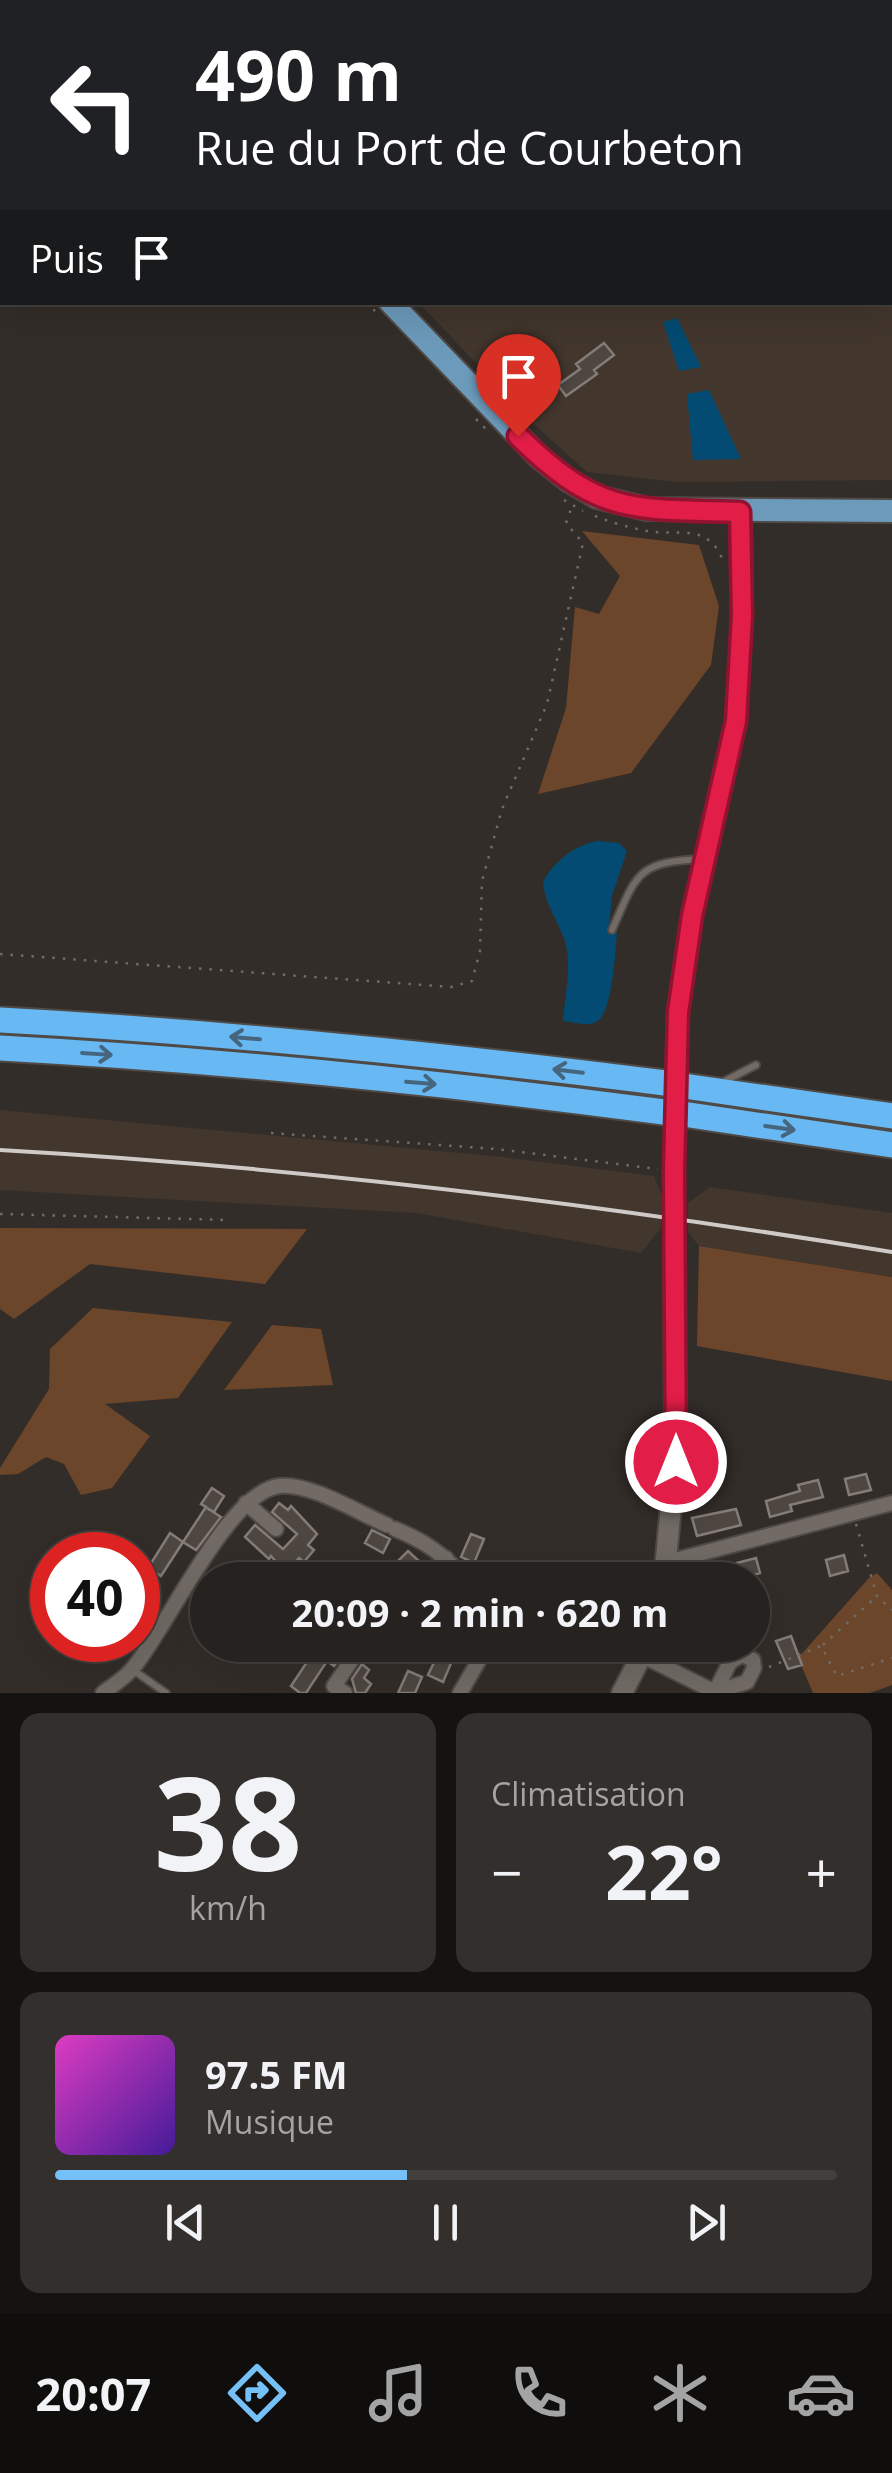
<!DOCTYPE html>
<html lang="fr">
<head>
<meta charset="utf-8">
<style>
  body { margin:0; font-family:"Open Sans",sans-serif; background:#322f2c; color:#f1f3f6; height:100vh; display:flex; flex-direction:column; font-size:38px; white-space:nowrap }
  * { box-sizing:border-box; margin:0 }
  p { font-size:32px; color:#a4a4a4 }
  .icon { flex:none; width:55px; height:55px; fill:none; stroke:currentColor; stroke-width:2; stroke-linecap:round; stroke-linejoin:round }
  .map { position:relative; height:1693px; overflow:hidden }
  .drawer { display:flex; flex-direction:column; gap:20px; padding:20px; background:#151311; flex:1 }
  .drawer>* { flex:none }
  .top-card { position:absolute; left:0px; top:0px; width:892px; height:305px; box-shadow:0 10px 40px #0002,0 0 0 2px #423f3d; background:#202124; color:#fff; overflow:hidden }
  .speed { position:absolute; left:30px; top:1532px; display:flex; gap:20px; font-size:50px; font-weight:700; text-align:center }
  .speed>* { display:grid; place-content:center; width:130px; height:130px; border-radius:50%; background:#26221f; box-shadow:0 10px 40px #0002,0 0 0 2px #423f3d; line-height:1 }
  .speed .limit { border:15px solid #d22; background:#fff; color:#111 }
  .pin { position:absolute; display:grid; place-items:center; width:85px; height:85px; color:#fff; margin:-102px -42px; border-radius:50% 50% 50% 0; rotate:-45deg; box-shadow:0 0 10px #0007 }
  .pin .icon { rotate:45deg }
  .me { position:absolute; width:110px; margin:-55px; rotate:0deg; stroke-linejoin:round; filter:drop-shadow(0 0 8px #0008) }
  .turn { display:flex; align-items:center; gap:35px; height:210px; padding:0 30px; font-size:45px }
  .turn .icon { width:130px; height:130px; stroke-width:2.5 }
  .turn b { display:block; font-size:70px; line-height:85px }
  .then { display:flex; align-items:center; height:95px; padding:0 30px; background:#0003; gap:20px; font-size:38px }
  .big { font-size:75px; font-weight:700; line-height:1.1 }
  .drawer .tile { flex:1; display:flex; flex-direction:column; justify-content:center; gap:15px; min-width:0; padding:0 35px; border-radius:20px; background:#322f2c }
  .drawer .dial { align-items:center; gap:0 }
  .dial b { font-size:130px; line-height:1 }
  .song { display:flex; align-items:center; gap:30px }
  .cover { width:120px; height:120px; border-radius:15px; background:linear-gradient(135deg,hsl(310 70% 55%),hsl(260 70% 35%)) }
  .played { height:10px; border-radius:5px; background:linear-gradient(90deg,#75c0f6 45%,#423f3d 45%) }
  .keys { display:flex; justify-content:space-around; direction:ltr }
  .heat { display:flex; justify-content:space-between; align-items:center; font-size:55px; direction:ltr }
  .drawer .tiles { flex:1; display:grid; gap:20px; grid-template-columns:1fr 1fr }
  .tile:last-child { grid-column:span 2 }
  .trip { position:absolute; left:190px; top:1562px; width:580px; height:100px; border-radius:50px; background:#26221f; box-shadow:0 10px 40px #0002,0 0 0 2px #423f3d; font-weight:700; line-height:100px; text-align:center }
  .tabs { display:flex; height:160px; justify-content:space-around; align-items:center; background:#0f0e0c; color:#a4a4a4 }
  .tabs .icon { width:70px; height:70px }
  .tabs .selected { color:#75c0f6 }
  .tabs b { font-size:45px; color:#f1f3f6 }
  .map>svg:first-child { display:block }
</style>
</head>
<body>
<div class="map">
<svg width="892" height="1693" viewBox="0 0 892 1693">
  <rect width="100%" height="100%" fill="#332d29"/>
  <!-- built -->
  <path fill="#42362d" d="M248,0H892V480L676,482L587,472L535,425L419,303L890,302V2H248Z
    M0,1110L493,1156L654,1176L663,1199L661,1228L641,1253L416,1213L0,1190Z
    M710,1187L892,1213V1277L699,1246L688,1232V1203Z"/>
  <!-- green -->
  <path fill="#6b462b" d="M582,531L699,545L719,606L711,665L631,773L538,794L566,708L575,607L599,614L620,576Z
    M0,1228L307,1229L265,1284L90,1264L14,1319L0,1309Z
    M699,1246L892,1277V1381L697,1346Z
    M93,1308L232,1322L178,1398L105,1404L150,1436L112,1488L81,1495L64,1464L46,1457L18,1474L0,1475V1468L49,1389L50,1349Z
    M272,1325L321,1329L333,1385L224,1390Z
    M877,1573L892,1590V1685L870,1693H813L798,1658L869,1578Z"/>
  <!-- water -->
  <path fill="#034b72" d="M677,318L701,367L679,371L663,322Z
    M709,390L741,459L693,460L687,394Z
    M598,841L619,843L627,851L612,896L609,928L617,933C615,951 613,1018 594,1023C586,1026 572,1022 563,1021C565,995 572,966 565,941C558,920 545,905 543,882C552,863 576,844 598,841Z"/>
  <!-- building -->
  <path fill="#4d4641" stroke="#847c77" stroke-width="2.5" d="M604,343L614,355L594,370L597,374L566,396L558,385L580,369L576,364Z
    M712,1454L719,1477L702,1481L696,1459Z
    M866,1474L871,1490L849,1495L845,1479Z
    M818,1480L823,1497L790,1505L792,1511L770,1517L766,1501L800,1491L798,1485Z
    M212,1488L224,1496L214,1512L207,1508L221,1517L196,1550L183,1542L206,1507L201,1504Z
    M279,1503L288,1510L291,1506L317,1534L308,1545L314,1550L304,1562L299,1558L289,1569L282,1563L280,1566L271,1556L269,1559L245,1537L255,1525L283,1549L297,1534L272,1512Z
    M736,1509L741,1525L697,1536L692,1518Z
    M372,1530L390,1539L383,1553L365,1543Z
    M170,1533L183,1542L161,1576L148,1568Z
    M471,1534L484,1539L474,1563L461,1557Z
    M408,1551L420,1562L405,1577L394,1565Z
    M844,1555L848,1571L830,1576L826,1560Z
    M756,1558L760,1573L752,1575L751,1580H742L737,1563Z
    M791,1636L802,1665L788,1669L776,1641Z
    M332,1645L343,1654L334,1666L327,1661L306,1693H300L291,1686L317,1647L325,1652Z
    M441,1648L455,1654L443,1682L428,1675Z
    M362,1664L369,1670L364,1678L371,1684L365,1693H356L352,1679Z
    M408,1671L422,1677L415,1693H398Z"/>
  <g fill="none" stroke-linecap="round" stroke-linejoin="round">
    <defs>
      <path id="lane" d="M612,930C637,874 636,862 702,859
        M723,1082L756,1065
        M133,1670L166,1693"/>
      <path id="street" d="M232,2L233,0
        M890,268H892
        M246,1503L276,1529
        M395,1529C424,1541 446,1555 465,1580
        M668,1562L892,1503
        M424,1580L446,1558
        M643,1656L715,1692L730,1662L742,1655L753,1660L754,1668L747,1682L715,1692
        M103,1693C113,1685 125,1678 133,1668C167,1628 228,1492 279,1486C309,1482 359,1513 387,1525
        M345,1693L334,1686L362,1645
        M460,1693L478,1662L479,1645"/>
      <path id="secondary" d="M664,1580L675,1463L674,1171L678,1012L692,916L736,721L742,617L741,511
        M622,1693L647,1645"/>
      <path id="primary" d="M100,0L102,2
        M390,302L538,456L568,480L597,497L647,509L892,511"/>
      <path id="highway" d="M0,1020C222,1032 444,1055 665,1083
        M0,1048C222,1060 444,1083 664,1112
        M684,1086L892,1116
        M683,1114L892,1145"/>
    </defs>
    <!-- lane casing -->
    <use href="#lane" stroke="#504a47" stroke-width="10"/>
    <!-- street casing -->
    <use href="#street" stroke="#504a47" stroke-width="18"/>
    <!-- secondary casing -->
    <use href="#secondary" stroke="#504a47" stroke-width="24"/>
    <!-- primary casing -->
    <use href="#primary" stroke="#504a47" stroke-width="26"/>
    <!-- highway casing -->
    <use href="#highway" stroke="#504a47" stroke-width="29"/>
    <!-- path -->
    <path stroke="#716c68" stroke-width="2.5" stroke-dasharray="2.5 8" stroke-linecap="butt" d="M366,302L375,311
      M476,419L488,431
      M564,500L583,511
      M595,516C610,522 627,527 642,530C678,538 708,520 724,563
      M0,954L451,987L472,981L480,951L482,881L502,809L547,704L583,543L566,523L572,506
      M271,1133L496,1149L658,1169
      M0,1214L227,1220
      M856,1524L877,1596L892,1610
      M823,1645L876,1597
      M769,1667L821,1646L837,1676L892,1658"/>
    <!-- lane -->
    <use href="#lane" stroke="#726b65" stroke-width="6"/>
    <!-- street -->
    <use href="#street" stroke="#726b65" stroke-width="14"/>
    <!-- secondary -->
    <use href="#secondary" stroke="#726b65" stroke-width="20"/>
    <!-- primary -->
    <use href="#primary" stroke="#6c9aba" stroke-width="22"/>
    <!-- highway -->
    <use href="#highway" stroke="#68b9f3" stroke-width="25"/>
    <!-- rail -->
    <path stroke="#cfcac7" stroke-width="4" d="M0,1150C299,1167 597,1204 892,1252"/>
    <defs>
      <path id="highway-bridge" d="M665,1083L684,1086
        M664,1112L683,1114"/>
    </defs>
    <!-- highway-bridge casing -->
    <use href="#highway-bridge" stroke="#504a47" stroke-width="29" stroke-linecap="butt"/>
    <!-- highway-bridge -->
    <use href="#highway-bridge" stroke="#68b9f3" stroke-width="25"/>
  </g>
  <!-- one-way arrows -->
  <defs><path id="oneway-shaft" d="M-6 0H5M1.5-3L5.5 0L1.5 3" fill="none" stroke-width="1.6" stroke-linecap="round" stroke-linejoin="round" transform="scale(2.5)"/></defs>
  <g stroke="#45667e">
    <use href="#oneway-shaft" transform="translate(245 1038) rotate(-175)"/>
    <use href="#oneway-shaft" transform="translate(97 1054) rotate(4)"/>
    <use href="#oneway-shaft" transform="translate(568 1071) rotate(-173)"/>
    <use href="#oneway-shaft" transform="translate(421 1083) rotate(5)"/>
    <use href="#oneway-shaft" transform="translate(780 1128) rotate(8)"/>
  </g>
  <g fill="none" stroke-linecap="round" stroke-linejoin="round">
    <defs>
      <path id="route" d="M518,436C599,516 633,509 740,512L742,616L736,721L692,916L678,1012L674,1171L676,1462"/>
    </defs>
    <!-- route casing -->
    <use href="#route" stroke="#92132f" stroke-width="25"/>
    <!-- route -->
    <use href="#route" stroke="#e11d48" stroke-width="18"/>
  </g>
</svg>
<div class="speed"><div class="limit">40</div></div>
<div class="pin" style="left:518px;top:436px;background:#d93025"><svg class="icon" aria-label="arrive" viewBox="0 0 24 24"><path d="M6 21V4h12l-3 4 3 4H6"/></svg></div>
<svg class="me" style="left:676px;top:1462px" viewBox="-20 -20 40 40"><circle r="17" fill="#e11d48" stroke="#fff" stroke-width="3"/><path d="M0-11L8 9 0 5-8 9z" fill="#fff"/></svg>
<div class="trip">20:09 · 2 min · 620 m</div>
<div class="top-card">
<div class="turn"><svg class="icon" aria-label="left" viewBox="0 0 24 24"><path d="M17 20v-9H6M10 6l-5 5 5 5"/></svg><div><b>490 m</b>Rue du Port de Courbeton</div></div>
<div class="then">Puis<svg class="icon" aria-label="arrive" viewBox="0 0 24 24"><path d="M6 21V4h12l-3 4 3 4H6"/></svg></div>
</div>
</div>
<section class="drawer">
<div class="tiles">
<div class="tile dial"><b>38</b><p>km/h</p></div>
<div class="tile"><p>Climatisation</p>
<div class="heat"><a>−</a><b class="big">22°</b><a>+</a></div>
</div>
<div class="tile">
<div class="song"><i class="cover"></i><div><b>97.5 FM</b><p>Musique</p></div></div>
<div class="played"></div>
<div class="keys"><svg class="icon" aria-label="previous" viewBox="0 0 24 24"><path d="M18 5L8 12l10 7zM5 5v14"/></svg><svg class="icon" aria-label="pause" viewBox="0 0 24 24"><path d="M8 5v14M16 5v14"/></svg><svg class="icon" aria-label="next" viewBox="0 0 24 24"><path d="M6 5l10 7-10 7zM19 5v14"/></svg></div>
</div>
</div>
</section>
<nav class="tabs">
<b>20:07</b>
<svg class="icon selected" aria-label="directions" viewBox="0 0 24 24"><path d="M12 3l9 9-9 9-9-9zM9 14v-3h6M13 9l2 2-2 2"/></svg>
<svg class="icon" aria-label="music" viewBox="0 0 24 24"><path d="M9 18V5l10-2v13"/><circle cx="6" cy="18" r="3"/><circle cx="16" cy="16" r="3"/></svg>
<svg class="icon" aria-label="phone" viewBox="0 0 24 24"><path d="M5 4h4l2 5-3 2q2 4 5 5l2-3 5 2v4C11 20 4 13 5 4z"/></svg>
<svg class="icon" aria-label="climate" viewBox="0 0 24 24"><path d="M12 3v18M4 7l16 10M4 17L20 7"/></svg>
<svg class="icon" aria-label="car" viewBox="0 0 24 24"><path d="M5 17H2v-5l4-1 3-4h7l3 4 3 1v5h-3M9 17h6M6 11h13"/><circle cx="7" cy="17" r="2"/><circle cx="17" cy="17" r="2"/></svg>
</nav>
</body>
</html>
